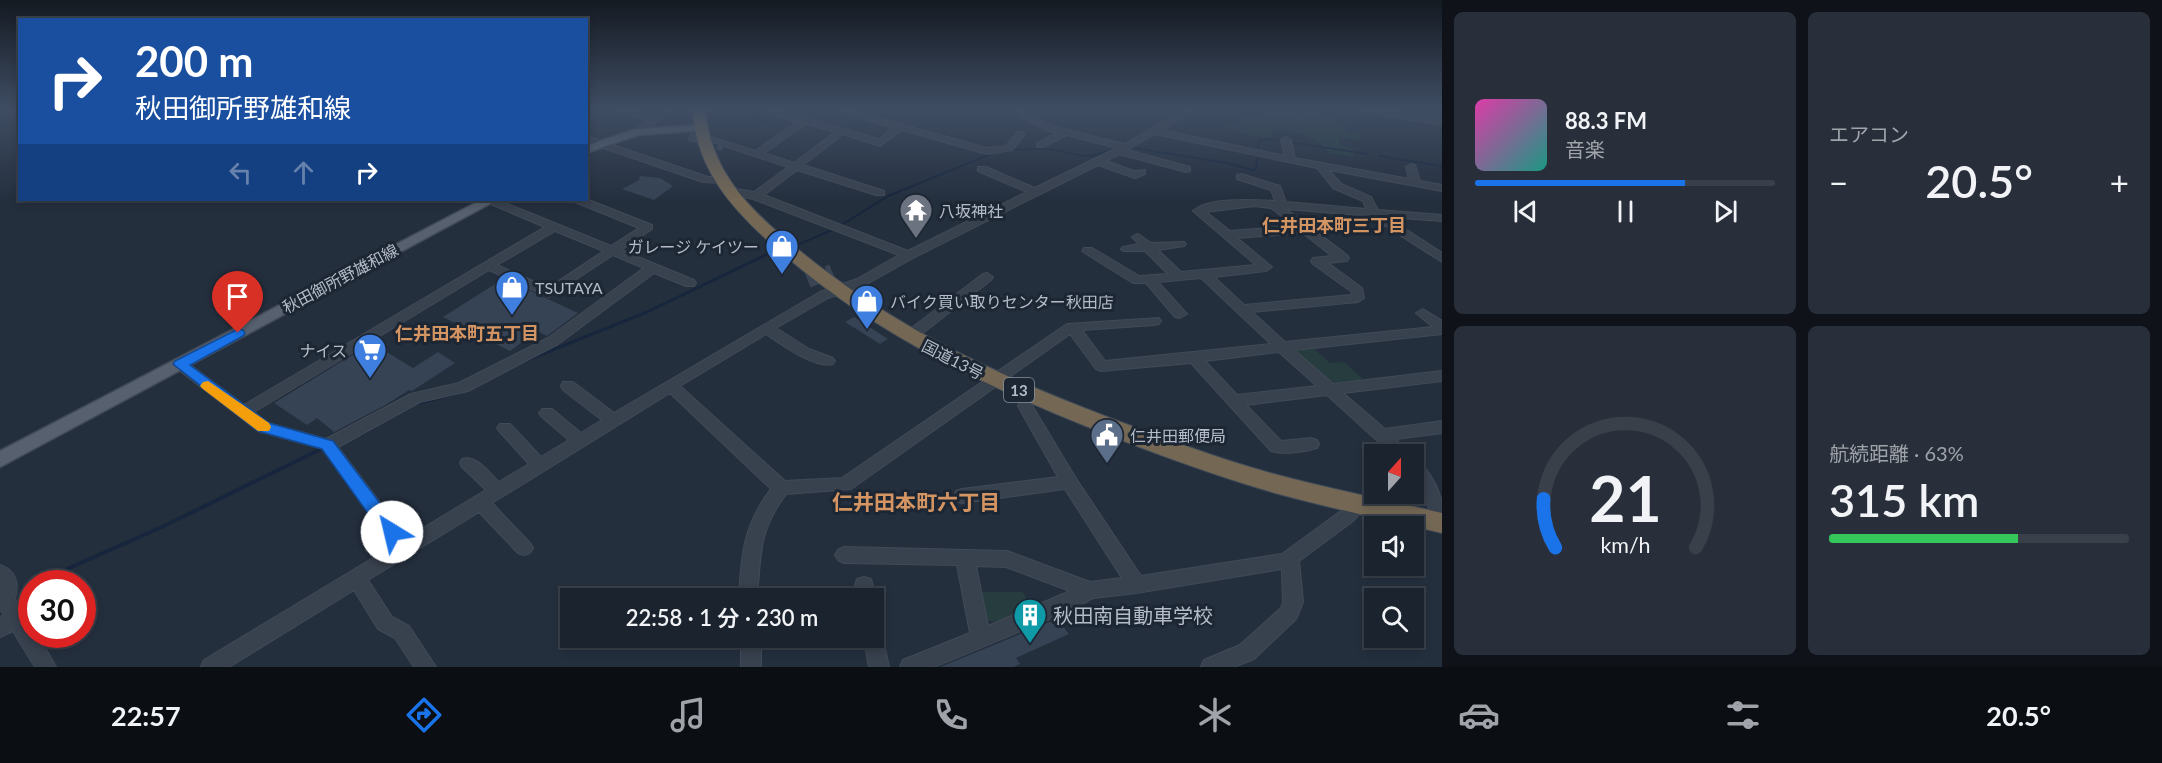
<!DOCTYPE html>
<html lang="ja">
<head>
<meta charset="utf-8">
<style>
  body { margin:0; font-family:Lato,"Noto Sans JP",sans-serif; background:#282f3a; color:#f1f3f6; height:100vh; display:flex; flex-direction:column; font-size:22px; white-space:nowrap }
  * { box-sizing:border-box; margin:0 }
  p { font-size:20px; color:#a0a4aa }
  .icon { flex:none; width:33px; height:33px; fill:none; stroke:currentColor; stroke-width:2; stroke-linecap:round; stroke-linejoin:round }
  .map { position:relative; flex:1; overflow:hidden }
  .panel { display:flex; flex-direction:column; gap:12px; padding:12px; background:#0f1319; width:720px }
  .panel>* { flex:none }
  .hud { position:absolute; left:18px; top:18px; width:570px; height:183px; border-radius:0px; box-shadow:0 3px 9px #0003,0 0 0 2px #39404a; background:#1a4fa0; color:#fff; overflow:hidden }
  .needle { width:39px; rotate:21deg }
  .buttons { position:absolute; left:1364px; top:444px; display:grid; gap:12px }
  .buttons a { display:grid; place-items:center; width:60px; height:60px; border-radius:0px; background:#1b232e; box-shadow:0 3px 9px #0003,0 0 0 2px #39404a; font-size:30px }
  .speed { position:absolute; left:18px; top:570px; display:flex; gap:12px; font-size:30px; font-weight:700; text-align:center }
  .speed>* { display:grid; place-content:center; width:78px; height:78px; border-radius:50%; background:#1b232e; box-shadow:0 3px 9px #0003,0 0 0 2px #39404a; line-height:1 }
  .speed .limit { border:9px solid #d22; background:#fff; color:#111 }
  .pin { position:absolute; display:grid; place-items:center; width:51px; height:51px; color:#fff; margin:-62px -26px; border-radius:50% 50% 50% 0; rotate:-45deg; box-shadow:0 0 6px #0007 }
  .pin .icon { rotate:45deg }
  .me { position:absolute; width:66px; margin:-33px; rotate:324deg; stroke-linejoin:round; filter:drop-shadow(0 0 4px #0008) }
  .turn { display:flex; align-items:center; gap:21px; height:126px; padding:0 18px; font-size:27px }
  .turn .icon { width:78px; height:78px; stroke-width:2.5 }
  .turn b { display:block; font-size:42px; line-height:51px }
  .lanes { display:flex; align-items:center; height:57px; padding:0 18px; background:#0003; justify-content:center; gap:30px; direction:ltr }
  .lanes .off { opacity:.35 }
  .big { font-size:45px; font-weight:600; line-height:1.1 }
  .panel .tile { flex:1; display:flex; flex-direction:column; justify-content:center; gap:9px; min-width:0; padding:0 21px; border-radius:9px; background:#282f3a }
  .panel .dial { align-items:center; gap:0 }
  .dial svg { height:156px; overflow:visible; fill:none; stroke:#39404a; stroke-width:7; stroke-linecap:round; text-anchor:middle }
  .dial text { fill:#f1f3f6; stroke:none }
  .song { display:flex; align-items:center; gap:18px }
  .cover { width:72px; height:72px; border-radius:9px; background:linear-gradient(135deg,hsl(320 70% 55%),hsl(170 70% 35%)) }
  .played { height:6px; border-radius:3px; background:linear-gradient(90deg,#1a73e8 70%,#39404a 70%) }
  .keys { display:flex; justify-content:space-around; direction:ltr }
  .heat { display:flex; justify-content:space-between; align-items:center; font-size:33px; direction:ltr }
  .charge { height:9px; border-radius:4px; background:linear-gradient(90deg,#34c759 63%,#39404a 0) }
  .panel .tiles { flex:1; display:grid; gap:12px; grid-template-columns:repeat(2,1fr) }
  .trip { position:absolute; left:560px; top:588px; width:324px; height:60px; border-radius:0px; background:#1b232e; box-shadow:0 3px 9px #0003,0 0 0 2px #39404a; font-weight:600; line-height:60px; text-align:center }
  .menu { display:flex; height:96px; justify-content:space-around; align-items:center; background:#0b0e12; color:#a0a4aa }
  .menu .icon { width:42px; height:42px }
  .menu .current { color:#1a73e8 }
  .menu b { font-size:27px; color:#f1f3f6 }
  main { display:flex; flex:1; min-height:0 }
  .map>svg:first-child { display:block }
</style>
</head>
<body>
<main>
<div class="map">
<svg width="1442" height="667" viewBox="0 0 1442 667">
  <rect width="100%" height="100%" fill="#242f3e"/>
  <!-- green -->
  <path fill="#263c3f" d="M1264,108H1284L1297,113L1320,111L1321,114L1337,119V122L1348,127L1347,131L1362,134L1359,141L1340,137L1339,145L1354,149V157L1328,153C1318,133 1292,133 1272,130L1273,138L1239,134V130L1224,127L1225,123L1240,125L1242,114L1260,116Z
    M1313,348L1330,363L1344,362L1365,381L1328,385L1291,350Z
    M979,592H1023L1032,609C1015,616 1002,627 983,619Z"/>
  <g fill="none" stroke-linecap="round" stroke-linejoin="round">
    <!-- stream-far2 -->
    <path stroke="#17263c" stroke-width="2" d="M721,108L782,126
      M1348,108L1359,110
      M1134,148L1227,163L1253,170L1256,168L1258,155
      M1011,150C1024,150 1037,148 1050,149C1080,154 1084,162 1115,148
      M1258,151L1259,140L1269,139L1367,154
      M1379,156L1442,166
      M843,224L888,196L993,153
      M797,245L837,228"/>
    <!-- stream-far1 -->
    <path stroke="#17263c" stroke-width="3" d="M525,361L647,312L768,254
      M372,428L416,404L454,394"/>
    <!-- stream -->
    <path stroke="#17263c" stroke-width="4" d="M361,434L375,426
      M33,584L162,527L321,449
      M23,588L32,584"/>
  </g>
  <!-- building -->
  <path fill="#364354" d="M640,176L660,178L673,186L654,200L622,189L639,180Z
    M503,279L522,287L578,313L547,336L537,331L510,351L443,317Z
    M854,317L888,339L880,344L845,322Z
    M372,343L413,368L438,352L455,363L412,391L409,390L387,404L334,432L317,418L307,425L274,403Z
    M1057,619L1069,634L1016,658L1020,664L1014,667H940Z"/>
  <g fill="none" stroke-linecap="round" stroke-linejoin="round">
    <!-- minor-tunnel-far1 -->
    <path stroke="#3a4453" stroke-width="10" stroke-dasharray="10 5" stroke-linecap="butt" d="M689,136L723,146"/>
    <!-- minor-tunnel -->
    <path stroke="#3a4453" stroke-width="14" stroke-dasharray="14 7" stroke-linecap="butt" d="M808,281L832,271"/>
    <defs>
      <path id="minor" d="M612,108H625L653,117L668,108H678L636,135L631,132L633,130L647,121Z
        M768,108H778L776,110L879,139L893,128L828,108H842L987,148L1006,146L1017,132H1023L1025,134L1012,150L987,154L902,130L880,146L843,134L803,165L884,191V195H876L797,170L764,195L908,251L1027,192L978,171V167H986L1035,188L1117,148L1067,135L1043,147H1037V143L1057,133L1045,130L1008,108H1019L1051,126L1125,144L1187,108H1197L1162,130L1285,156L1281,140L1286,137L1291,140L1295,158L1409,179L1406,167L1411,164L1415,165L1420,181L1442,185V191L1329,170L1341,184L1371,197L1378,210L1442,215V221L1387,217L1442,253V262L1370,216L1286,209L1347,255L1349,258L1347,261L1328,263L1362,288L1364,298L1358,302L1252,312L1285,342L1433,327L1416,313L1423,309L1442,321V334L1294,350L1333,384L1442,371V381L1343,393L1385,429L1442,421V433L1396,439L1409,454H1392L1327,395L1246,405L1281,441L1311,438L1317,440L1319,444L1317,448C1304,452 1284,455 1271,451L1191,363L1101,371L1096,369L1070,334L851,489L786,494C758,532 761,553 757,598H739C741,555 744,524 771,489L670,393L492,503L530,543L533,548L530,553L524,555L518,553L479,512L368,580L392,617L409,626L436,667H414L395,638L378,629L354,590L229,667H201L204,660L393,546L323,449L258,431L175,367L173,364L175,361H185L244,405L545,227L486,202L485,200H498L611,246L639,228L575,202L574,200L586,199L652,225V229L621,250L694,280L696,283L694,286H686L654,273L558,344L468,391L420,402L338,447L407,538L486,490L462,467L460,463L462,459C476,454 489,473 499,482L529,464L500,432L497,428L500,424H510L541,457L569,440L542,417L539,413L542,409H552L581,433L602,420L563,390L561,386L563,382H573L614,413L820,292L857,279L899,255L753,199L726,193V189L730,188L754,192L788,167L697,137L702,134L755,151L797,122L766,113L765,111ZM806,124L835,132L794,163L764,153ZM1155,134L1317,168L1333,188L1363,201L1366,209L1286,202L1280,186L1241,174L1237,175V179L1271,190L1275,201C1254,200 1208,197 1193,211L1256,265L1181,272L1158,250L1184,246L1186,244L1184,242L1151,243L1138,234L1132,237L1139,244L1123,247L1121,249L1123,251H1145L1168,274L1139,276L1092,248H1084L1082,251L1133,283H1146L1175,317L1180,318L1187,314L1158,282L1201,278L1271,344L1105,361L1082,330L1154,325L1159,324L1161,321L1159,318L1067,324L842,478L785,481L680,386L766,334C781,344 815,369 833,364L835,361L833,358L809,349L776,328L828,298L865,285L913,258L1098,165L1135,178L1145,174V170L1134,171L1106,161L1119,154L1186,172L1190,171V167L1127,150ZM1254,206L1271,208L1295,226L1230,231L1206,212ZM555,231L604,251L548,288L497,265ZM1303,233L1332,256L1313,258L1311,261L1313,264L1352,292V295L1244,305L1214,277L1266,271L1272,267L1237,238ZM613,255L644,268L548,338L459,383L411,394L326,439L268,423L254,412L489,270L549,297ZM1279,352L1317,386L1237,395L1205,361Z
        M1239,108H1251V109L1247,112Z
        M1354,108H1374L1442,119V125L1358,111Z
        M586,136L708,177H722L727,180L722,183L703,182L586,142Z
        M987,273L993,277L991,280L915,339H905L903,336L905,333L983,274Z
        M1025,401L1030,402L1075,477L1141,576L1282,554L1341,511L1353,499L1359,497L1365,499L1368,504L1353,521L1299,561L1303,602L1296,619L1254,659L1234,667H1201L1204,660L1240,645L1281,608L1283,602L1282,569L1136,593L1093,598L1069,611L934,667H900L903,660L970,633L957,565L844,563L838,560L835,555L838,550L844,547L1007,551L1090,582L1122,578L1065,489L962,503L956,501L954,496L956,491L962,489L1058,477L1018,406L1020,402ZM976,566L1006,567L1070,591L988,626Z
        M1413,460C1427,464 1437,486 1441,499C1442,506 1442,516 1442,524L1436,522L1413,476Z
        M0,565C17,571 19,584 15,599L32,626V634H37L56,667H35L13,631L0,637V617L4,615L0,609Z
        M864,577L871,579L876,598L873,604V598H858L855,585L857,579Z
        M873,623L880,626L889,667H869L864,638H873Z
        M741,638H761V667H741Z"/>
      <path id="major" d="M699,125L705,128L703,130L638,135L586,153V146L636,129Z
        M481,200H497L0,467V451Z"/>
      <path id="highway" d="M693,108H705C710,173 752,212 800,251C892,327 999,376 1110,418C1164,438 1218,459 1274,474C1329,489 1386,500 1442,513V533C1386,520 1330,508 1275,493C1200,471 1126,443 1054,413C959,373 868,326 789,259C741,218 695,175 693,108Z"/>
    </defs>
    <!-- minor casing -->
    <use href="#minor" stroke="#414a57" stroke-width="2"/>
    <!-- major casing -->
    <use href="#major" stroke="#414a57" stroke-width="3"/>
    <!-- highway casing -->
    <use href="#highway" stroke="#434c59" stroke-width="2"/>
    <!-- minor -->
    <use href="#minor" fill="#38414e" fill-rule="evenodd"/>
    <!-- major -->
    <use href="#major" fill="#56606e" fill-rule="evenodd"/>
    <!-- highway -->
    <use href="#highway" fill="#746855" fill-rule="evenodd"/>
  </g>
  <!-- sky -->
  <linearGradient id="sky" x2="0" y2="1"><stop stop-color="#141a22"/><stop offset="0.54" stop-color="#3f4d63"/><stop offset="1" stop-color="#3f4d63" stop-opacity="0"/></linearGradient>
  <rect width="1442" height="201" fill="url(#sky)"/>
  <!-- route -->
  <path fill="#1a73e8" stroke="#114b97" stroke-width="1.5" d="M238,329L243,330L245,333L243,336L190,365L269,423L333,441L398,527L401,532L398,537L392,539L385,537L322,449L258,431L173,364L175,361Z"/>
  <!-- slow -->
  <path fill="#f59e0b" d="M208,381L269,423L271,427L269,431H258L203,389L200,386L203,382Z"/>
  <!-- icons -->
  <defs>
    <symbol id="temple-pin" viewBox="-11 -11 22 30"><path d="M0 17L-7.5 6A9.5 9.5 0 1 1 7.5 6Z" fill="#6b7280" stroke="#1d2633"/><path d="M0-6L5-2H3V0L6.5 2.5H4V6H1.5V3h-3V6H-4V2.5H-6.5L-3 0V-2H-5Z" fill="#fff"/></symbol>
    <symbol id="shop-pin" viewBox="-11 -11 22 30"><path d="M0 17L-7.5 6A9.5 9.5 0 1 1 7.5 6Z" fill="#3f7fe0" stroke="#1d2633"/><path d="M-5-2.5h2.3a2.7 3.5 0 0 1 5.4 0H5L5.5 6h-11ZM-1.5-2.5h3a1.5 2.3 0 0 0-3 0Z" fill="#fff"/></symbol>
    <symbol id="supermarket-pin" viewBox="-11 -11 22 30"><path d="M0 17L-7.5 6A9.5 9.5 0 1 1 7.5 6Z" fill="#3f7fe0" stroke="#1d2633"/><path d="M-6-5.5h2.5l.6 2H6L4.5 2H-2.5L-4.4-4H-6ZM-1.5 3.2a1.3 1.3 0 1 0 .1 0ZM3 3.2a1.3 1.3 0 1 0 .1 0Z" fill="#fff"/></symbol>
    <symbol id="civic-pin" viewBox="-11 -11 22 30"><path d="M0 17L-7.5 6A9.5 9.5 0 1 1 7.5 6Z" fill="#5c6f8a" stroke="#1d2633"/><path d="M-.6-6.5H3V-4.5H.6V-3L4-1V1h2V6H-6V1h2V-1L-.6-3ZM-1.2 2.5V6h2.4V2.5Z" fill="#fff"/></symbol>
    <symbol id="building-pin" viewBox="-11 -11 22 30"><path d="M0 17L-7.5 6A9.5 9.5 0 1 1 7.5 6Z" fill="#0f9aa8" stroke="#1d2633"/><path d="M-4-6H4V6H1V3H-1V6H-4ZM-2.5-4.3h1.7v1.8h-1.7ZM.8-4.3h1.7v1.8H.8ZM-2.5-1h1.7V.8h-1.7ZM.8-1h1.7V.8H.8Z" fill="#fff"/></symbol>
  </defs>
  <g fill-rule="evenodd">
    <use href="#temple-pin" x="897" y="191" width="38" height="52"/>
    <use href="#shop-pin" x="763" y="227" width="38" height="52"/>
    <use href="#shop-pin" x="493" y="268" width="38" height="52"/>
    <use href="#shop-pin" x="848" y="282" width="38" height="52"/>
    <use href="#supermarket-pin" x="351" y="331" width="38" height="52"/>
    <use href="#civic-pin" x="1088" y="416" width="38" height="52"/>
    <use href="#building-pin" x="1011" y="596" width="38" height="52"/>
  </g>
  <g text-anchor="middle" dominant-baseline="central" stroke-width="6" stroke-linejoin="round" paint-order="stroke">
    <!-- shield labels -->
    <rect fill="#1d2633" stroke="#878f9c" stroke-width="1.5" x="1004" y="378" width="30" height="24" rx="4.5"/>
    <g font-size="15" font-weight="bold" fill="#b4bcc9">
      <text x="1019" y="390">13</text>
    </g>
    <!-- poi labels -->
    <g font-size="16" fill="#b4bcc9" stroke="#1d2633" text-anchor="start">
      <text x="939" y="210">八坂神社</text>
      <text x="759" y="246" text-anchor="end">ガレージ ケイツー</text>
      <text x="535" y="287">TSUTAYA</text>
      <text x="890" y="301">バイク買い取りセンター秋田店</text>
      <text x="347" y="350" text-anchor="end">ナイス</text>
      <text x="1130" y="435">仁井田郵便局</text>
    </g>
    <!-- street labels -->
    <g font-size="16" fill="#b4bcc9" stroke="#1d2633">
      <text transform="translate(340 278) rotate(-28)">秋田御所野雄和線</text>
      <text transform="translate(953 359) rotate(27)">国道13号</text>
    </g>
    <!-- neighbourhood labels -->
    <g font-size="18" font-weight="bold" fill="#d59563" stroke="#1d2633">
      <text x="1334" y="225">仁井田本町三丁目</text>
      <text x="467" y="333">仁井田本町五丁目</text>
    </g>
    <!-- near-poi labels -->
    <g font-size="20" fill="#b4bcc9" stroke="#1d2633" text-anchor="start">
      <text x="1053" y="615">秋田南自動車学校</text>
    </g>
    <!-- near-neighbourhood labels -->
    <g font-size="21" font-weight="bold" fill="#d59563" stroke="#1d2633">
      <text x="916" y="501">仁井田本町六丁目</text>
    </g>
  </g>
</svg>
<div class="buttons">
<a><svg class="needle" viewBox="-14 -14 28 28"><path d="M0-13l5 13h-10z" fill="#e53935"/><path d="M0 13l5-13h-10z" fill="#a0a4aa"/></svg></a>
<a><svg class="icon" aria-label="sound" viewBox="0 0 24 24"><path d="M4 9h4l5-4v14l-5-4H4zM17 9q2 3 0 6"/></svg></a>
<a><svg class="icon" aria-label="search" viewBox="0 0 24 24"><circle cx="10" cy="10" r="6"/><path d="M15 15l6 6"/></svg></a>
</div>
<div class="speed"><div class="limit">30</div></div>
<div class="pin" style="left:238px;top:333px;background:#d93025"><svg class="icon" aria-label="arrive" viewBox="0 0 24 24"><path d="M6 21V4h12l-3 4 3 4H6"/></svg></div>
<svg class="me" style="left:392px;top:532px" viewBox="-20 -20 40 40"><circle r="19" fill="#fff"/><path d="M0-13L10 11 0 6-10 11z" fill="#1a73e8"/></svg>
<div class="trip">22:58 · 1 分 · 230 m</div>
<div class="hud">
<div class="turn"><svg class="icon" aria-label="right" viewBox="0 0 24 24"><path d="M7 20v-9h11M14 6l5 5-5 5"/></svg><div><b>200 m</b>秋田御所野雄和線</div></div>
<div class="lanes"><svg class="icon off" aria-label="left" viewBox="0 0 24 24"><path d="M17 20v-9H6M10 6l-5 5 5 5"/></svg><svg class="icon off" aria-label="ahead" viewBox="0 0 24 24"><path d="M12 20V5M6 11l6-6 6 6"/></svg><svg class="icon" aria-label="right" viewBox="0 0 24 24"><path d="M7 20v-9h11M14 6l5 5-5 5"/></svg></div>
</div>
</div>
<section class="panel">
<div class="tiles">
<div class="tile">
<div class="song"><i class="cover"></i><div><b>88.3 FM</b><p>音楽</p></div></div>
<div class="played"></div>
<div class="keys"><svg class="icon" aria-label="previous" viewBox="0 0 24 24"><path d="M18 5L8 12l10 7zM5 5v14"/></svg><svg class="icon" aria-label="pause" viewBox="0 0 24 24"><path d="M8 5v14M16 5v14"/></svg><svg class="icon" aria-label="next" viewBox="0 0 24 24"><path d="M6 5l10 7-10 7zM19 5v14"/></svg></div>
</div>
<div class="tile"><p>エアコン</p>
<div class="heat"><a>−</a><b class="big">20.5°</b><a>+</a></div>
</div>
<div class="tile dial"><svg viewBox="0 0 100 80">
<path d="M14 69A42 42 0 1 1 86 69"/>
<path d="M14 69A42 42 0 0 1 8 44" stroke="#1a73e8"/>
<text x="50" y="56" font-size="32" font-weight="700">21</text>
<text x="50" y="72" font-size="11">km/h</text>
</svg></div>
<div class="tile"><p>航続距離 · 63%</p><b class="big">315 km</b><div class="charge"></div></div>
</div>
</section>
</main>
<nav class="menu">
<b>22:57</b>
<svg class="icon current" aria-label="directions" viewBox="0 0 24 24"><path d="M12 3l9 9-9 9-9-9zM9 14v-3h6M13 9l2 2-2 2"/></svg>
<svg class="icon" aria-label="music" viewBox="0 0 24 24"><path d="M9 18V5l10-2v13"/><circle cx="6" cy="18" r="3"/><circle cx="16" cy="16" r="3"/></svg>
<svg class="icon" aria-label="phone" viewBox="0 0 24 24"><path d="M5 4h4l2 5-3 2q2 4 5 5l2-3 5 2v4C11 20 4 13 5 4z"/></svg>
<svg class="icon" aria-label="climate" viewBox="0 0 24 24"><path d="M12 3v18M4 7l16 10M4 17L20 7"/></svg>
<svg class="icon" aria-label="car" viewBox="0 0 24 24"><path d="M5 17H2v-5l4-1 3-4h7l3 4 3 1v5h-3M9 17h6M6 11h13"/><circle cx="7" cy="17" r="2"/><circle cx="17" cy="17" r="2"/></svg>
<svg class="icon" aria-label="filters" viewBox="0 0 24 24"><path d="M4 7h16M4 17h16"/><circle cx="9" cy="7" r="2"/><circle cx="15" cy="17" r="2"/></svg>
<b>20.5°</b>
</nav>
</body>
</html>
